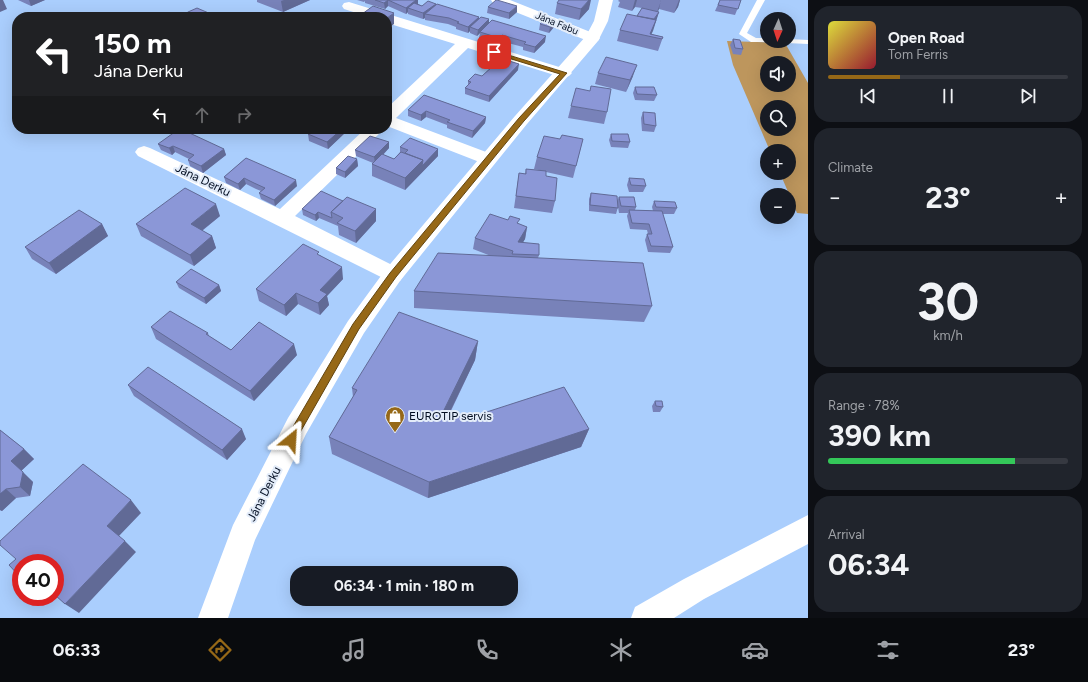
<!DOCTYPE html>
<html lang="en">
<head>
<meta charset="utf-8">
<style>
  body { margin:0; font-family:Figtree,sans-serif; background:#20242c; color:#f1f3f6; height:100vh; display:flex; flex-direction:column; font-size:15px; white-space:nowrap }
  * { box-sizing:border-box; margin:0 }
  p { font-size:13px; color:#9ea1a6 }
  .icon { flex:none; width:22px; height:22px; fill:none; stroke:currentColor; stroke-width:2; stroke-linecap:round; stroke-linejoin:round }
  .map { position:relative; flex:1; overflow:hidden }
  .sheet { display:flex; flex-direction:column; gap:6px; padding:6px; background:#0d0f14; width:280px }
  .sheet>* { flex:none }
  .guide { position:absolute; left:12px; top:12px; width:380px; height:122px; border-radius:16px; box-shadow:0 4px 16px #0002; background:#202124; color:#fff; overflow:hidden }
  .needle { width:26px; rotate:183deg }
  .controls { position:absolute; left:760px; top:12px; display:grid; gap:8px }
  .controls a { display:grid; place-items:center; width:36px; height:36px; border-radius:50%; background:#171b24; box-shadow:0 4px 16px #0002; font-size:20px }
  .speed { position:absolute; left:12px; top:554px; display:flex; gap:8px; font-size:20px; font-weight:700; text-align:center }
  .speed>* { display:grid; place-content:center; width:52px; height:52px; border-radius:50%; background:#171b24; box-shadow:0 4px 16px #0002; line-height:1 }
  .speed .limit { border:6px solid #d22; background:#fff; color:#111 }
  .pin { position:absolute; display:grid; place-items:center; width:34px; height:34px; color:#fff; margin:-17px; border-radius:8px; box-shadow:0 2px 6px #0006 }
  .me { position:absolute; width:44px; margin:-22px; rotate:27deg; stroke-linejoin:round; filter:drop-shadow(0 0 3px #0008) }
  .turn { display:flex; align-items:center; gap:14px; height:84px; padding:0 16px; font-size:18px }
  .turn .icon { width:52px; height:52px; stroke-width:2.5 }
  .turn b { display:block; font-size:28px; line-height:34px }
  .lanes { display:flex; align-items:center; height:38px; padding:0 16px; background:#0003; justify-content:center; gap:20px; direction:ltr }
  .lanes .off { opacity:.35 }
  .big { font-size:30px; font-weight:700; line-height:1.1 }
  .sheet .widget { flex:1; display:flex; flex-direction:column; justify-content:center; gap:6px; min-width:0; padding:0 14px; border-radius:16px; background:#20242c }
  .sheet .dial { align-items:center; gap:0 }
  .dial b { font-size:52px; line-height:1 }
  .song { display:flex; align-items:center; gap:12px }
  .cover { width:48px; height:48px; border-radius:6px; background:linear-gradient(135deg,hsl(60 70% 55%),hsl(350 70% 35%)) }
  .played { height:4px; border-radius:2px; background:linear-gradient(90deg,#966817 30%,#363941 30%) }
  .keys { display:flex; justify-content:space-around; direction:ltr }
  .heat { display:flex; justify-content:space-between; align-items:center; font-size:22px; direction:ltr }
  .charge { height:6px; border-radius:3px; background:linear-gradient(90deg,#34c759 78%,#363941 0) }
  .trip { position:absolute; left:290px; top:566px; width:228px; height:40px; border-radius:16px; background:#171b24; box-shadow:0 4px 16px #0002; font-weight:700; line-height:40px; text-align:center }
  .menu { display:flex; height:64px; justify-content:space-around; align-items:center; background:#090b0e; color:#9ea1a6 }
  .menu .icon { width:28px; height:28px }
  .menu .current { color:#966817 }
  .menu b { font-size:18px; color:#f1f3f6 }
  main { display:flex; flex:1; min-height:0 }
  .map>svg:first-child { display:block }
</style>
</head>
<body>
<main>
<div class="map">
<svg width="808" height="618" viewBox="0 0 808 618">
  <rect width="100%" height="100%" fill="#aacefd"/>
  <!-- green -->
  <path fill="#bd965d" fill-rule="evenodd" d="M727,41L785,43L808,83V214L797,213L780,173H789V151H770L733,65ZM767,63H789V85H767ZM767,107H789V129H767Z"/>
  <g fill="none" stroke-linecap="round" stroke-linejoin="round">
    <!-- lane -->
    <path fill="#fff" fill-rule="evenodd" d="M757,0H765L747,33L756,38H767V41L770,42H751L739,34Z
      M789,39L808,40V44L786,43L785,41H789Z"/>
    <!-- street -->
    <path fill="#fff" fill-rule="evenodd" d="M491,0H510L598,35L600,38L598,41H588L493,3Z
      M349,2L569,70L572,73L569,76L564,78L468,48L396,118L494,155L497,159L494,163L488,165L482,163L387,126V108L455,44L387,23V17H369L344,9L342,6L344,3Z
      M365,129H384L295,216L400,269L404,275L400,281L393,283L138,156L135,152L138,148L144,146L150,148L280,209Z"/>
    <!-- secondary -->
    <path fill="#fff" fill-rule="evenodd" d="M599,0H613L608,21L598,41L527,124L400,281L364,333L306,434L255,540L228,618H198L233,525L288,418L348,321L386,269L515,116L586,36L594,21Z"/>
    <!-- primary -->
    <path fill="#fff" fill-rule="evenodd" d="M808,515V544L704,599L674,618H631L635,607L684,579Z"/>
  </g>
  <!-- wall -->
  <path fill="#7882b9" d="M18,0H45L31,6Z
    M257,0H310L283,12L257,2Z
    M357,0H418V4L422,6L436,5L479,19L489,23L545,42L534,53L523,50V47L501,41L498,44L479,38L480,33L477,36L470,33V31L468,33L456,29V27L448,24L425,20V18L423,19L408,14V12L406,14L388,6L385,9L365,3V1L364,2Z
    M619,0H680L678,7L674,13L659,9L658,12H659L651,34L663,37L658,51L617,41L620,30L637,16L642,8L635,7L632,11L618,7L620,2L618,1Z
    M720,0H741L735,15L715,11Z
    M557,3L589,9L579,20L555,14Z
    M488,7L517,12L509,19L487,13Z
    M540,24L554,27L549,33L539,30Z
    M733,39L743,49L741,55L733,54L730,45Z
    M490,63L518,70L489,102L465,94V88L468,85V81L482,76L489,70Z
    M598,73L633,76L626,92L595,84Z
    M635,87L657,95L654,101L635,100L633,93Z
    M424,95L486,117L485,123L472,138L447,128V125L426,117L421,121L408,116V110Z
    M571,106L607,112L604,124L568,118Z
    M643,112L656,126L654,132L642,131L641,118Z
    M314,129H347V131L328,149L309,141L308,134Z
    M611,134L630,142L628,148L611,147L609,140Z
    M560,139H583L573,178L546,172V176L555,201L552,213L514,208L519,173L525,174L526,169L539,170L534,169L537,157Z
    M389,142V148L383,155L394,159L400,152V147L438,156L405,190L372,176V164L373,163L356,156L355,150Z
    M158,144L224,149L226,155L203,173L190,166L188,160L189,159L175,152L172,155L161,150Z
    M246,158L297,186L275,206L261,199L259,193L261,191L256,189L246,184L240,190L226,183L224,177Z
    M357,159L358,166L345,178L336,174V168Z
    M629,178L646,186L643,192H629L627,185Z
    M591,193L617,201L619,197L636,207L635,210L653,211L652,207L654,201L677,208L674,214H663L673,247L670,253L648,252L645,240L647,234H648L647,230L630,229L627,216L628,213H619L618,207L616,214L589,211V199Z
    M343,201L376,209V221L356,243L339,235L338,226L319,218L316,221L303,215L302,209Z
    M220,216L202,231L212,236L216,248L194,266L141,236L136,224Z
    M508,220L527,227L525,239L523,242L539,255L538,258L652,306L644,322L414,308V291L491,256L473,249L475,238Z
    M102,224L108,236L56,274L32,259L25,247Z
    M320,255L343,279L327,296L329,305L320,315L298,304L286,316L259,301L256,289Z
    M176,282L219,285L221,291L206,304L179,288Z
    M151,327L208,333L209,336L231,350L297,355L254,401L156,339Z
    M478,341L475,360L450,413L465,419L589,429L581,447L428,498L332,454L329,437L353,397L352,388Z
    M128,385L246,439L227,460L134,396Z
    M655,401L663,407L660,412H653L652,406Z
    M0,430L24,449L34,459L21,471L33,482L30,496L16,498L2,511L0,510Z"/>
  <!-- shaded-wall -->
  <path fill="#616a96" d="M0,0H3L7,9L0,12Z
    M29,0H45L31,6Z
    M284,0H310L283,12L281,1Z
    M388,0V6L385,9L384,3Z
    M416,0H418V4L408,8V12L406,14V8Z
    M589,0H591L589,9L579,20L581,9Z
    M635,0H637L635,7L632,11Z
    M661,0L659,9L657,12L661,1Z
    M679,0H680L678,7L674,13Z
    M436,4L435,10L425,14V18L423,19V13Z
    M517,6V12L509,19V13Z
    M659,12L653,31L650,37H649L653,21Z
    M394,13V24L387,29V18Z
    M479,17V23L470,27V31L468,33V27Z
    M489,19V25L480,32V33L477,36L478,30Z
    M555,22L554,27L549,33L550,27Z
    M502,35L501,41L498,44L499,38Z
    M546,36L545,42L534,53L535,47Z
    M519,64L518,70L489,102V96Z
    M637,65L633,76L626,92L630,80Z
    M426,111V117L421,121V115Z
    M486,117L485,123L472,138L473,131Z
    M342,129H347V131L328,149L327,142Z
    M389,142V148L375,163L374,157Z
    M173,146L175,152L172,155L169,148Z
    M224,149L226,155L203,173L201,166Z
    M438,149V156L405,190V178L423,160Z
    M357,159L358,166L345,178V172Z
    M244,178L246,184L240,190L238,184Z
    M296,180L297,186L275,206L274,200Z
    M216,204L220,216L195,236L191,224Z
    M376,209V221L356,243L355,231Z
    M318,212L319,218L316,221L315,215Z
    M102,224L108,236L56,274L49,263Z
    M527,227L525,239L516,254L518,242Z
    M212,236L216,248L194,266L190,255Z
    M342,267L343,279L327,296L329,305L320,315L318,303L320,290Z
    M219,285L221,291L206,304L204,298Z
    M296,293L298,304L286,316L284,305Z
    M478,341L475,360L442,428L444,410Z
    M294,344L297,355L254,401L250,391Z
    M242,429L246,439L227,460L222,450Z
    M589,429L581,447L428,498L429,482Z
    M24,449L34,459L21,471L11,461Z
    M23,472L33,482L30,496L20,487Z
    M6,489L16,498L2,511L0,510V494Z
    M131,500L141,513L118,537L107,526Z
    M125,541L136,552L79,613L65,604Z"/>
  <!-- building -->
  <path fill="#8b97d7" stroke="#616a96" d="M375,0H416L406,8L388,0L384,3Z
    M496,0H497L517,6L509,13L488,7Z
    M559,0H589L581,9L557,3Z
    M720,0H741L738,9L718,5Z
    M428,1L436,4L423,13L408,8L414,3L422,6Z
    M437,4L479,17L468,27L457,23L459,22L449,18L425,14Z
    M373,6L394,13L387,18V17H358Z
    M197,8L218,17H181L188,12Z
    M642,8L659,12L654,19L637,16Z
    M330,13L342,17H324Z
    M627,14L656,20L650,34L663,37L662,39L620,30Z
    M481,17L489,19L478,30L470,27Z
    M545,19L555,22L550,27L540,24Z
    M492,20L546,36L535,47L524,44L526,42L502,35L499,38L480,32Z
    M733,39L740,40L743,49L735,48Z
    M496,57L519,64L489,96L465,88L471,82L468,81L475,74L482,76L494,65L490,63Z
    M606,57L637,65L630,80L598,73Z
    M591,86L611,89L607,112L571,106L576,88L590,91Z
    M635,87H654L657,95L637,94Z
    M424,95L486,117L473,131L447,122L450,120L426,111L421,115L408,110Z
    M643,112L655,113L656,126L644,124Z
    M179,129H181L224,149L201,166L188,160L194,155L173,146L169,148L158,144Z
    M314,129H342L327,142L308,134Z
    M611,134H628L630,142L612,141Z
    M562,135L583,139L576,166L537,157L544,136L560,139Z
    M370,136L389,142L374,157L355,150Z
    M410,138L438,149L422,166L423,160L405,153L408,150L400,147Z
    M401,152L423,160L405,178L372,164L382,154L394,159Z
    M348,156L357,159L345,172L336,168Z
    M246,158L296,180L274,200L259,193L265,188L254,183L244,178L238,184L224,177Z
    M526,169L546,171V176L557,178L555,201L516,196L519,173L526,174Z
    M629,178L644,179L646,186L631,185Z
    M185,188L216,204L191,224L212,236L190,255L136,224Z
    M321,191L343,201L331,212L332,218L318,212L315,215L302,209Z
    M591,193L617,196L618,208L590,205Z
    M347,197L376,209L355,231L337,223L343,218L331,212Z
    M619,197H634L636,207L621,206Z
    M654,201L675,202L677,208L656,207Z
    M79,210L102,224L49,263L25,247Z
    M629,210L662,211L673,247L651,246L647,234H652L649,224L632,223Z
    M490,214L508,220L510,216L520,219L517,223L527,227L518,242L539,244V255L512,254L513,251L475,238Z
    M303,244L319,252L317,254L342,267L320,290L327,294L318,303L296,293L284,305L256,289Z
    M438,253L643,263L652,306L414,291Z
    M191,269L219,285L204,298L176,282Z
    M170,311L208,333L206,334L231,350L259,322L294,344L250,391L151,327Z
    M399,312L478,341L444,410L465,419L564,387L589,429L429,482L329,437L357,390L352,388Z
    M148,367L242,429L222,450L128,385Z
    M655,401H662L663,407L656,406Z
    M0,430L24,449L11,461L23,472L20,487L6,489L0,494Z
    M83,464L131,500L107,526L125,541L65,604L55,595V563H21V578L9,565L16,559L0,545V541Z"/>
  <!-- route -->
  <path fill="#966817" stroke="#62440f" d="M492,50L567,73L524,121L396,277L359,329L294,443L291,445L287,443L285,440L287,437L353,324L390,273L519,118L560,74L492,53Z"/>
  <!-- icons -->
  <defs>
    <symbol id="shop-pin" viewBox="-11 -11 22 30"><path d="M0 17L-7.5 6A9.5 9.5 0 1 1 7.5 6Z" fill="#966817" stroke="#e3ecf9"/><path d="M-5-2.5h2.3a2.7 3.5 0 0 1 5.4 0H5L5.5 6h-11ZM-1.5-2.5h3a1.5 2.3 0 0 0-3 0Z" fill="#fff"/></symbol>
  </defs>
  <g fill-rule="evenodd">
    <use href="#shop-pin" x="384" y="405" width="22" height="30"/>
  </g>
  <g text-anchor="middle" dominant-baseline="central" stroke-width="4" stroke-linejoin="round" paint-order="stroke">
    <!-- far-street labels -->
    <g font-size="10" fill="#010c20" stroke="#e3ecf9">
      <text transform="translate(557 23) rotate(22)">Jána Fabu</text>
    </g>
    <!-- street labels -->
    <g font-size="12" fill="#010c20" stroke="#e3ecf9">
      <text transform="translate(203 180) rotate(26)">Jána Derku</text>
      <text transform="translate(264 494) rotate(-63)">Jána Derku</text>
    </g>
    <!-- poi labels -->
    <g font-size="12" fill="#010c20" stroke="#e3ecf9" text-anchor="start">
      <text x="409" y="416">EUROTIP servis</text>
    </g>
  </g>
</svg>
<div class="controls">
<a><svg class="needle" viewBox="-14 -14 28 28"><path d="M0-13l5 13h-10z" fill="#e53935"/><path d="M0 13l5-13h-10z" fill="#9ea1a6"/></svg></a>
<a><svg class="icon" aria-label="sound" viewBox="0 0 24 24"><path d="M4 9h4l5-4v14l-5-4H4zM17 9q2 3 0 6"/></svg></a>
<a><svg class="icon" aria-label="search" viewBox="0 0 24 24"><circle cx="10" cy="10" r="6"/><path d="M15 15l6 6"/></svg></a>
<a>+</a>
<a>−</a>
</div>
<div class="speed"><div class="limit">40</div></div>
<div class="pin" style="left:494px;top:52px;background:#d93025"><svg class="icon" aria-label="arrive" viewBox="0 0 24 24"><path d="M6 21V4h12l-3 4 3 4H6"/></svg></div>
<svg class="me" style="left:291px;top:440px" viewBox="-20 -20 40 40"><path d="M0-17L14 15 0 8-14 15z" fill="#966817" stroke="#fff" stroke-width="4"/></svg>
<div class="trip">06:34 · 1 min · 180 m</div>
<div class="guide">
<div class="turn"><svg class="icon" aria-label="left" viewBox="0 0 24 24"><path d="M17 20v-9H6M10 6l-5 5 5 5"/></svg><div><b>150 m</b>Jána Derku</div></div>
<div class="lanes"><svg class="icon" aria-label="left" viewBox="0 0 24 24"><path d="M17 20v-9H6M10 6l-5 5 5 5"/></svg><svg class="icon off" aria-label="ahead" viewBox="0 0 24 24"><path d="M12 20V5M6 11l6-6 6 6"/></svg><svg class="icon off" aria-label="right" viewBox="0 0 24 24"><path d="M7 20v-9h11M14 6l5 5-5 5"/></svg></div>
</div>
</div>
<section class="sheet">
<div class="widget">
<div class="song"><i class="cover"></i><div><b>Open Road</b><p>Tom Ferris</p></div></div>
<div class="played"></div>
<div class="keys"><svg class="icon" aria-label="previous" viewBox="0 0 24 24"><path d="M18 5L8 12l10 7zM5 5v14"/></svg><svg class="icon" aria-label="pause" viewBox="0 0 24 24"><path d="M8 5v14M16 5v14"/></svg><svg class="icon" aria-label="next" viewBox="0 0 24 24"><path d="M6 5l10 7-10 7zM19 5v14"/></svg></div>
</div>
<div class="widget"><p>Climate</p>
<div class="heat"><a>−</a><b class="big">23°</b><a>+</a></div>
</div>
<div class="widget dial"><b>30</b><p>km/h</p></div>
<div class="widget"><p>Range · 78%</p><b class="big">390 km</b><div class="charge"></div></div>
<div class="widget"><p>Arrival</p><b class="big">06:34</b></div>
</section>
</main>
<nav class="menu">
<b>06:33</b>
<svg class="icon current" aria-label="directions" viewBox="0 0 24 24"><path d="M12 3l9 9-9 9-9-9zM9 14v-3h6M13 9l2 2-2 2"/></svg>
<svg class="icon" aria-label="music" viewBox="0 0 24 24"><path d="M9 18V5l10-2v13"/><circle cx="6" cy="18" r="3"/><circle cx="16" cy="16" r="3"/></svg>
<svg class="icon" aria-label="phone" viewBox="0 0 24 24"><path d="M5 4h4l2 5-3 2q2 4 5 5l2-3 5 2v4C11 20 4 13 5 4z"/></svg>
<svg class="icon" aria-label="climate" viewBox="0 0 24 24"><path d="M12 3v18M4 7l16 10M4 17L20 7"/></svg>
<svg class="icon" aria-label="car" viewBox="0 0 24 24"><path d="M5 17H2v-5l4-1 3-4h7l3 4 3 1v5h-3M9 17h6M6 11h13"/><circle cx="7" cy="17" r="2"/><circle cx="17" cy="17" r="2"/></svg>
<svg class="icon" aria-label="filters" viewBox="0 0 24 24"><path d="M4 7h16M4 17h16"/><circle cx="9" cy="7" r="2"/><circle cx="15" cy="17" r="2"/></svg>
<b>23°</b>
</nav>
</body>
</html>
